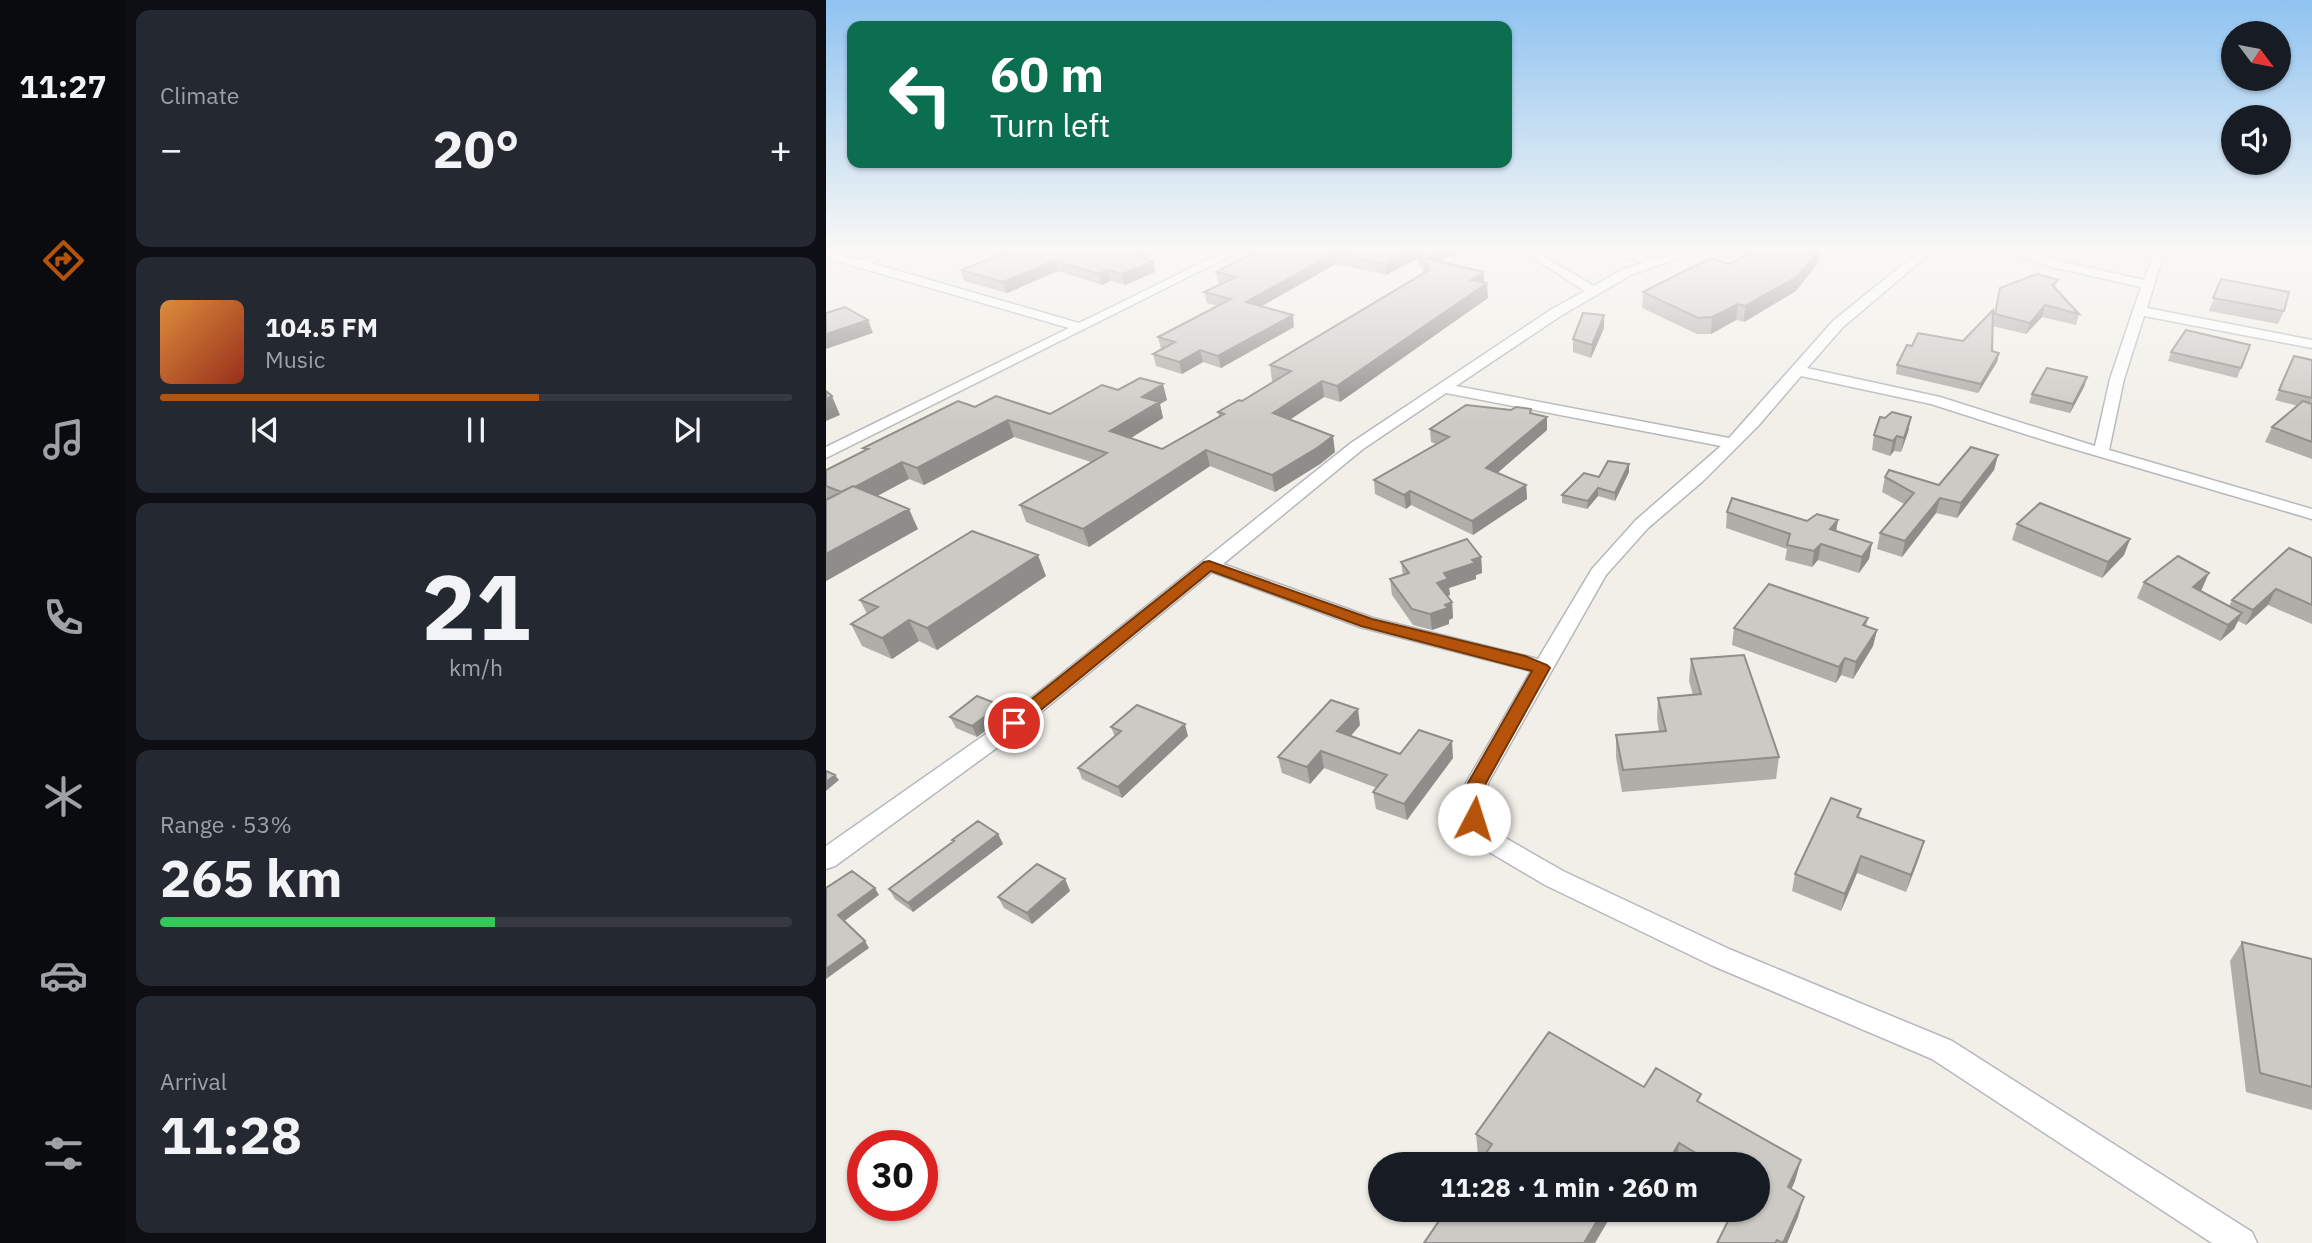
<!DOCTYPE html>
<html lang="en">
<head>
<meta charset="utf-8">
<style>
  body { margin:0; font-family:"IBM Plex Sans",sans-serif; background:#242831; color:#f1f3f6; height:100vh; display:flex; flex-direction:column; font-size:26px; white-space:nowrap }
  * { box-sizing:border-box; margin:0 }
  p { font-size:23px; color:#9ea1a6 }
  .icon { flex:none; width:38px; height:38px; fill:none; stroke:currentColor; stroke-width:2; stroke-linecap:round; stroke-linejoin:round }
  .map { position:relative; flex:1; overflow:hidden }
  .details { display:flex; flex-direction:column; gap:10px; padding:10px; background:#0d0f14; width:700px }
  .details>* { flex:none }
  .top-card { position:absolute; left:21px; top:21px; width:665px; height:147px; border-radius:14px; box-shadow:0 2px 5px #0004; background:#0b6e4f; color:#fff; overflow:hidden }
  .needle { width:46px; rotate:122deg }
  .controls { position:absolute; left:1395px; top:21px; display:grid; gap:14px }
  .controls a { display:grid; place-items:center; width:70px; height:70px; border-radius:50%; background:#171b24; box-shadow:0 2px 5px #0004; font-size:35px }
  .speed { position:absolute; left:21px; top:1130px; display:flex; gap:14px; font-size:35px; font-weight:700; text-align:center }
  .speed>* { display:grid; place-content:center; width:91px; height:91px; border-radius:50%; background:#171b24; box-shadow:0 2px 5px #0004; line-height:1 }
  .speed .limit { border:10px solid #d22; background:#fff; color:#111 }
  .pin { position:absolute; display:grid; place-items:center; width:60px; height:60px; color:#fff; margin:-30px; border:4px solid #fff; border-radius:50%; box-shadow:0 2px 7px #0007 }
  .me { position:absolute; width:77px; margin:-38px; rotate:5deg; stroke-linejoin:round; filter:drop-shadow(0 0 5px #0008) }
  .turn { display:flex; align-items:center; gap:24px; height:147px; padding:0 28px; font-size:32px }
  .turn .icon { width:91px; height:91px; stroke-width:2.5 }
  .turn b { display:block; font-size:49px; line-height:60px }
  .big { font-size:52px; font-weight:800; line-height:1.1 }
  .details .card { flex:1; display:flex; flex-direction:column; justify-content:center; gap:10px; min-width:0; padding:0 24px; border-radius:14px; background:#242831 }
  .details .dial { align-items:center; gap:0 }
  .dial b { font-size:91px; line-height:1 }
  .song { display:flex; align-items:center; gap:21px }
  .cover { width:84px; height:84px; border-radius:10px; background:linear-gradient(135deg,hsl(30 70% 55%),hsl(10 70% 35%)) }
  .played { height:7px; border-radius:4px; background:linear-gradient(90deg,#b45309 60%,#363941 60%) }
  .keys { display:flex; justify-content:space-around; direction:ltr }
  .heat { display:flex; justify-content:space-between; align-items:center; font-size:38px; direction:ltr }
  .charge { height:10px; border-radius:5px; background:linear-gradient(90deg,#34c759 53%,#363941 0) }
  .trip { position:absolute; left:542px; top:1152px; width:402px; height:70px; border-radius:35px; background:#171b24; box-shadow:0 2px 5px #0004; font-weight:800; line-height:70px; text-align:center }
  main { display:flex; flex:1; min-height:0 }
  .menu { display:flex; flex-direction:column; width:126px; justify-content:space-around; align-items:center; background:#090b0e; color:#9ea1a6 }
  .menu .icon { width:49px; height:49px }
  .menu .active { color:#b45309 }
  .menu b { font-size:32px; color:#f1f3f6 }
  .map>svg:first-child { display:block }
</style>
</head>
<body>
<main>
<nav class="menu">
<b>11:27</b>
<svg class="icon active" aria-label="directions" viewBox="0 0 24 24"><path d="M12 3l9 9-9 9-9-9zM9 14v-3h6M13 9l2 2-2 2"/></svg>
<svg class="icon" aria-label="music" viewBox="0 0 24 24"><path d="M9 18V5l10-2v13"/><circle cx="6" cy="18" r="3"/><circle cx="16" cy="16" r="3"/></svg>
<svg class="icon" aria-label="phone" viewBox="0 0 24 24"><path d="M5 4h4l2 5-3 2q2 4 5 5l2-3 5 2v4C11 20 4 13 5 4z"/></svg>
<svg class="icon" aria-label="climate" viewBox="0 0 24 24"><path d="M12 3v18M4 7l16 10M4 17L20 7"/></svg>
<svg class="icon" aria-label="car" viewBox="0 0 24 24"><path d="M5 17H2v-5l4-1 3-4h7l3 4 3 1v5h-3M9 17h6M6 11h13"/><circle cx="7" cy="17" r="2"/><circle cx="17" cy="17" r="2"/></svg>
<svg class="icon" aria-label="filters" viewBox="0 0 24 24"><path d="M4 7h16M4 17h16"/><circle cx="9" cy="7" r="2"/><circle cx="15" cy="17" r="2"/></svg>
</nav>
<section class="details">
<div class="card"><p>Climate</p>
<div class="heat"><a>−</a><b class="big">20°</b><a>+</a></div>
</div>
<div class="card">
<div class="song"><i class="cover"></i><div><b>104.5 FM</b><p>Music</p></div></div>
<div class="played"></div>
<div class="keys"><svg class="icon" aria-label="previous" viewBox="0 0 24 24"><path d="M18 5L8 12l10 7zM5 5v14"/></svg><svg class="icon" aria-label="pause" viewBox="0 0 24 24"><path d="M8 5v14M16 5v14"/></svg><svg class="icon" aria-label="next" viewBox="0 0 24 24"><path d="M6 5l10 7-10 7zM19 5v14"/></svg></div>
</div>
<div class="card dial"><b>21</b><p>km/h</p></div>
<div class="card"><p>Range · 53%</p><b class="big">265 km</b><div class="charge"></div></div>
<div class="card"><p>Arrival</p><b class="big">11:28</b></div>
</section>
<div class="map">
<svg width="1486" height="1243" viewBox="0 0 1486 1243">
  <rect width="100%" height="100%" fill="#f1efe8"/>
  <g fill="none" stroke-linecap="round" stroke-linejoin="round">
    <defs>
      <path id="minor" d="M66,249H82L45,263L253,323L404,249H418L0,458V447L243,328L0,258V251L33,260Z
        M693,249H705L768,286L797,269L818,263L778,251L777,249C795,249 810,256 827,258C842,260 860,248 878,249L805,275L736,315L630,386L903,438L1007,321L1096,249H1109L1017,327L981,368L1114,397L1269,446L1284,379L1315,287L1226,267L1177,251L1176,249H1192L1233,261L1318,280L1329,249H1339L1321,308L1486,340V348L1318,316L1298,379L1283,450L1486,509V519L1224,442L1105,404L975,376L933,425L877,481L822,528L780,575L662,783L657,802L658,817L669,832L737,871L903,949L1126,1041L1426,1232L1431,1243H1386L1106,1059L885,965L719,885L653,846L635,819L633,802L640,783L705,671L534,627L386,572L176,744L9,866L0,869V846L160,734L525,443L726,309L759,291ZM620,393L895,446L810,520L766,569L712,659L547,618L397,564L537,449Z"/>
    </defs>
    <!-- minor casing -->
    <use href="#minor" stroke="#b5b8bc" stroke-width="3"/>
    <!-- minor -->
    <use href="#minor" fill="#fff" fill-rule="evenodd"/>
  </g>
  <!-- wall -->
  <path fill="#afaea9" d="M163,249H301L321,260L327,261L329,272L299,285L284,281L276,285L232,271L181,293L138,281L135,270L177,252Z
    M435,249H635L613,262L658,272V283L662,298L514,402L498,397L464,419L509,452L494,464L449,492L384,466L263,547L200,522L194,505L265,462L188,437L98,485L83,479L51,496L92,529L0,581V470L39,451L37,448L149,407L224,414L292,390L341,400L334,404L337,418L304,438L336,449L393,417L392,412L416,401L449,381H446L444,365L598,273L590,259L560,275L510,264L435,306L468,327L395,368L377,362L356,374L330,366L327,354L336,349H335L332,337L392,306L381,303L378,292L395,284L392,283L390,272Z
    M917,249H994L992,263L970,291L918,322L910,320L885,334H871L816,308L817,292L904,264L919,255L917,253Z
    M1208,249H1231L1222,253Z
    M1395,279L1458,311L1452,324L1383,311Z
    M1232,280L1229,288L1253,314L1250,325L1216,317L1200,334L1166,326V351L1173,353L1171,362L1152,393L1070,374L1071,365L1086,346L1137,341L1166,322L1174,288Z
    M778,315V328L765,358L747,352V339Z
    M1424,345L1411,378L1342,361L1345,352Z
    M1468,356L1486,360V459L1439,442L1446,427L1472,406L1449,400Z
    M1261,377L1258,387L1244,413L1203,403L1206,394Z
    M705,413L721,430L671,473L700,485L701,499L647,535L585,505L580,509L549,494L548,480L610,444L605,442L604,429Z
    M1085,417L1082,432L1075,452L1068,451L1064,456L1046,450L1048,435L1059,418Z
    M1172,455L1168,470L1131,518L1110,513L1076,557L1051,549L1054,533L1078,504L1056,492L1059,477L1113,485Z
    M803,472L789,501L772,496L761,509L736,503V495L773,477Z
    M901,512L981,521L1012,520L1010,531L1046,543L1043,559L1033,573L992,560L986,567L959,560L961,549L900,528Z
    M1191,524L1304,539L1298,555L1276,578L1186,540Z
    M655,557L656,573L650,575V579L623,588L624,595L621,596L626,602L627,618L623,620V624L606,630L587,625L566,595L564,579L577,575L575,562Z
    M1486,558V624L1442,605L1420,625L1412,621L1408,629L1394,641L1311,598L1318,582L1376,589L1374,591L1403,606L1406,600Z
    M220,576L111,650L93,641L66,659L36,646L25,624L41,614L34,600Z
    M1042,618L1040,626L1051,630L1047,646L1027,679L1015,675L1010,683L906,645L908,628Z
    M865,659L953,757L950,779L796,792L790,757V735L833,732L831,719L832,698L867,695L863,681Z
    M174,705L179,716L151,737L130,728L124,717Z
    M534,725L525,736L574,754L627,758L581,820L550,809L547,792L551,788L498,768L484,784L456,773L452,757Z
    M285,727L362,736L296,798L256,779L252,768L289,737Z
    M1035,809L1033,817L1098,841L1080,892L1031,873L1015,911L966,891L969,874Z
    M172,834L177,844L87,912L69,899L63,889L127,842L126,840Z
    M239,879L244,891L206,924L178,908L172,897Z
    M1416,942L1486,959V1110L1420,1092L1404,961Z
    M818,1087L874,1103L969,1181L965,1189L972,1217L961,1243H891L933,1164H653L657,1158L652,1155L650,1134Z"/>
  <!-- shaded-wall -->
  <path fill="#8f8d8a" d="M589,249L590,259L560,275L559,264Z
    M617,249H635L603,268L598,260Z
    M994,249L992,263L970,291L918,322L919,306Z
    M1223,249H1231L1222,253Z
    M509,253L510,264L422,314L420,302Z
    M320,254L322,263L327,261L329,272L299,285L296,274L312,257Z
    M229,260L232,271L181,293L177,282Z
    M281,270L284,281L276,285L273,274Z
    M658,272V285L661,283L662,298L514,402L511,386L645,280Z
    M912,304L910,320L885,334L886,317Z
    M1219,305L1216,317L1200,334L1204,323Z
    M467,315L468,327L395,368L392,356Z
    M778,315V328L765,358L766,345Z
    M42,320L47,333L0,349V334Z
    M374,350L377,362L356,374L353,362Z
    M1173,353L1171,362L1152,393L1155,384Z
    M1261,377L1258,387L1244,413L1247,404Z
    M496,381L498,397L450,429L447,413Z
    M337,384L341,400L334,404L337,418L289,448L284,431L316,397Z
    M6,396L14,415L0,421V399Z
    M721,417V430L661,482L660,468Z
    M1085,417L1082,432L1075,452L1078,438Z
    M182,420L188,437L98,485L91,468Z
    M507,436L509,452L494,464L449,492L446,475Z
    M1071,436L1068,451L1064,456L1067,441Z
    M380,450L384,466L263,547L257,529Z
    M1172,455L1168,470L1131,518L1135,503Z
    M76,462L83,479L25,510L17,493Z
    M803,464V472L789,501V493Z
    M700,485L701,499L647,535L646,521Z
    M772,488V496L761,509L762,501Z
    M584,491L585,505L580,509L578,495Z
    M1114,498L1110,513L1076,557L1079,541Z
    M83,509L92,529L0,581V554Z
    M1012,520L1009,536L1004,529Z
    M1304,539L1298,555L1276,578L1282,562Z
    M1046,543L1043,559L1033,573L1036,557Z
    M995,544L992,560L986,567L988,551Z
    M212,555L220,576L111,650L101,628Z
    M655,557L656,573L650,575V579L623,588L624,595L613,599L611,583L618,573L646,560Z
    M1383,573L1376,589L1360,603L1367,587Z
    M1450,589L1442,605L1420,625L1427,610Z
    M626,602L627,618L623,620V624L606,630L604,614L619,605Z
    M1416,613L1408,629L1394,641L1402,625Z
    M83,620L93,641L66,659L56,638Z
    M1051,630L1047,646L1027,679L1030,662Z
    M1019,658L1015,675L1010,683L1013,667Z
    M174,705L179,716L151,737L146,726Z
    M532,709L534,725L514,748L511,731Z
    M359,724L362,736L296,798L292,787Z
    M626,741L627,758L581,820L578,804Z
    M495,751L498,768L484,784L481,767Z
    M9,775L13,780L0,791V782Z
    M172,834L177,844L87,912L82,903Z
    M1098,841L1093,858L1080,892L1085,875Z
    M1035,856L1031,873L1015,911L1019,894Z
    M239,879L244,891L206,924L201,913Z
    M49,888L53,895L17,922L12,915Z
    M39,941L43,948L0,979V969Z
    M853,1143L850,1164H841Z
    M975,1160L969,1181L957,1208L962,1187Z
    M978,1197L972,1217L961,1243H957Z
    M778,1209H789L769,1243H758Z"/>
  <!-- building -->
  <path fill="#cccac5" stroke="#8f8d8a" stroke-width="2" d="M187,249H301L320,254L312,257L327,261L296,274L281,270L273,274L229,260L177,282L135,270Z
    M435,249H588L559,264L509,253L420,302L467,315L392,356L374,350L353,362L327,354L349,342L332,337L405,299L378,292L410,277L390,272Z
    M589,249H617L600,259L597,258L596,261Z
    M927,249H993L972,276L919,306L912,304L886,317L872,318L817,292L884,258L904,264L928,250Z
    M597,258L658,272L645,280L661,283L511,386L496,381L447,413L507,436L491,448L446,475L380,450L257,529L194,505L281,453L182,420L91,468L76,462L29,487L27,486L15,492L0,486V470L42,449L37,448L132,401L149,407L170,396L224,414L276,385L292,390L314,378L337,384L316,397L333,402L284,431L336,449L398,414L392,412L413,400L416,401L465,371L444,365L603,270Z
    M1211,274L1232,280L1226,285L1253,314L1219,305L1204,323L1169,314L1174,288Z
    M1395,279L1463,292L1458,311L1387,298Z
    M19,307L42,320L0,334V313Z
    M1167,310L1166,351L1173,353L1155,384L1071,365L1081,345L1086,346L1092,333L1137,341Z
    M757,313L778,315L766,345L747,339Z
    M1360,330L1424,345L1415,368L1345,352Z
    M1468,356L1486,360V398L1453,390Z
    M1221,368L1261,377L1247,404L1206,394Z
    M0,391L6,396L0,399Z
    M1477,401L1486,404V442L1446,427Z
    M640,405L685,410L690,407L705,409L704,413L721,417L660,468L700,485L646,521L584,491L578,495L548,480L623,437L604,429Z
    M1066,412L1085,417L1078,438L1071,436L1067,441L1048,435L1054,417L1059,418Z
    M1145,447L1172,455L1135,503L1114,498L1079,541L1054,533L1088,493L1059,477L1063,470L1113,485Z
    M782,461L803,464L789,493L772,488L762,501L736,495L758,473L773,477Z
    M27,486L83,509L0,554V500Z
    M906,498L981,521L991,514L1012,520L1004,529L1046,543L1036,557L995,544L988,551L961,545L964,534L901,512Z
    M1214,503L1304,539L1282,562L1191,524Z
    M146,531L212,555L101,628L83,620L56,638L25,624L52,607L34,600Z
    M641,539L655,557L646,560L649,563L618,573L622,579L611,583L626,602L619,605L622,608L604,614L586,609L564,579L583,573L575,562Z
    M1463,548L1486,558V605L1450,589L1427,610L1406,600Z
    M1352,556L1383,573L1367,587L1416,613L1402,625L1318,582Z
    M943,584L1042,618L1037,625L1051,630L1030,662L1019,658L1013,667L908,628Z
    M918,655L953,757L797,770L790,735L840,731L832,698L875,694L865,659Z
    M151,696L174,705L146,726L124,717Z
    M505,700L532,709L511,731L574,754L593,730L626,741L578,804L547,792L561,775L495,751L481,767L452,757Z
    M311,705L359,724L292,787L252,768L295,731L285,727Z
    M0,771L9,775L0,782Z
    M1005,798L1035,809L1031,817L1098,841L1085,875L1035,856L1019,894L969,874Z
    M152,821L172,834L82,903L63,889L128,841L126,840Z
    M211,864L239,879L201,913L172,897Z
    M26,871L49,888L12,915L39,941L0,969V888Z
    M1416,942L1486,959V1087L1434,1073Z
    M723,1032L818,1087L830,1068L875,1094L871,1101L975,1160L962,1187L978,1197L957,1243L951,1240L949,1243H891L908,1209H933V1164H888L853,1143L841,1164H820L809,1157L805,1164H653L666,1144L650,1134Z
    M621,1209H778L758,1243H598Z"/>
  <!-- sky -->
  <linearGradient id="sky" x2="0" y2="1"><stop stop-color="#8fc3f1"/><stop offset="0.59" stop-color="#f9f8f5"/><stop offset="1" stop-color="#f9f8f5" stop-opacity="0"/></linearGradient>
  <rect width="1486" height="423" fill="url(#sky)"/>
  <!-- route -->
  <path fill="#b45309" stroke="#753606" stroke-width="2" d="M383,561L546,619L699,656L721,665L724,668L660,783L655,802L657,819L654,824L648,827L641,824C633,810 637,798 642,783L706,671L535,626L385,571L194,727H182L179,723L182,718L378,562Z"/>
</svg>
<div class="controls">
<a><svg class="needle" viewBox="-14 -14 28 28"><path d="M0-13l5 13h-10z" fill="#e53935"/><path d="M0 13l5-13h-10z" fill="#9ea1a6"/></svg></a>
<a><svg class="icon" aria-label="sound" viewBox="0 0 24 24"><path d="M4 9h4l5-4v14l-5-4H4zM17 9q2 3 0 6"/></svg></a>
</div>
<div class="speed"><div class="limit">30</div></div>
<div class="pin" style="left:188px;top:723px;background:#d93025"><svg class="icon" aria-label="arrive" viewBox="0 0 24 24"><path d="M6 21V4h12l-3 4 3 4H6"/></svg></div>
<svg class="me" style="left:648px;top:819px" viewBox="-20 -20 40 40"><circle r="19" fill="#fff"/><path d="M0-13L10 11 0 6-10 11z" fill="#b45309"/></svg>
<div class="trip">11:28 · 1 min · 260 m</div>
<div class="top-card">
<div class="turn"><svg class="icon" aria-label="left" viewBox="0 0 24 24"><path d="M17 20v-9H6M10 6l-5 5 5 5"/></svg><div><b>60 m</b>Turn left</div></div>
</div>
</div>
</main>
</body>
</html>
